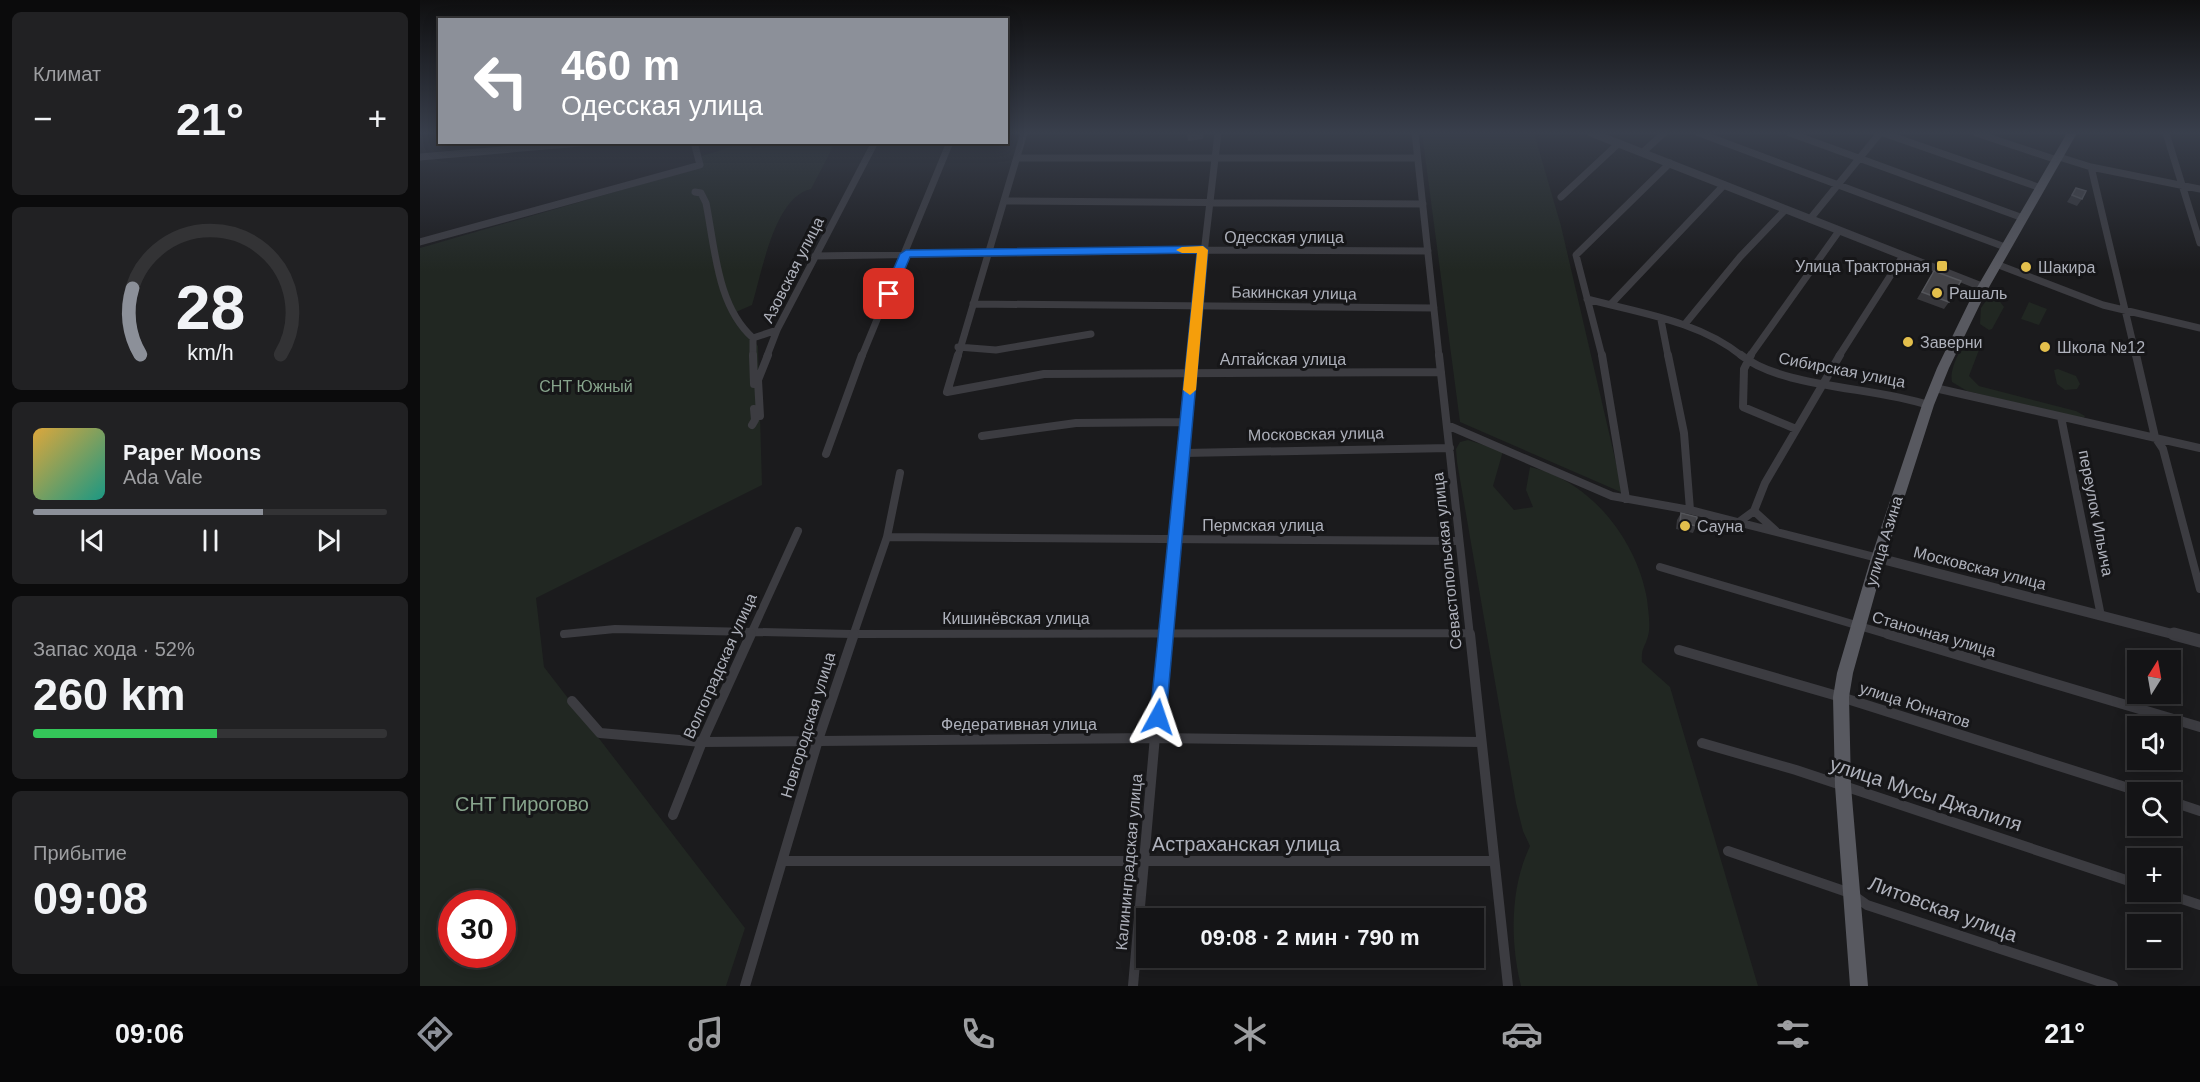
<!DOCTYPE html>
<html lang="ru">
<head>
<meta charset="utf-8">
<style>
  body { margin:0; font-family:Arial,sans-serif; background:#212123; color:#f1f3f6; height:100vh; display:flex; flex-direction:column; font-size:22px; white-space:nowrap }
  * { box-sizing:border-box; margin:0 }
  p { font-size:20px; color:#9d9ea1 }
  .icon { flex:none; width:33px; height:33px; fill:none; stroke:currentColor; stroke-width:2; stroke-linecap:round; stroke-linejoin:round }
  .map { position:relative; flex:1; overflow:hidden }
  .details { display:flex; flex-direction:column; gap:12px; padding:12px; background:#0b0b0c; width:420px }
  .details>* { flex:none }
  .hud { position:absolute; left:18px; top:18px; width:570px; height:126px; border-radius:0px; box-shadow:0 3px 15px #0003,0 0 0 2px #333335; background:#8c9099; color:#fff; overflow:hidden }
  .needle { width:39px; rotate:11deg }
  .controls { position:absolute; left:1707px; top:650px; display:grid; gap:12px }
  .controls a { display:grid; place-items:center; width:54px; height:54px; border-radius:0px; background:#141416; box-shadow:0 3px 15px #0003,0 0 0 2px #333335; font-size:30px }
  .speed { position:absolute; left:18px; top:890px; display:flex; gap:12px; font-size:30px; font-weight:700; text-align:center }
  .speed>* { display:grid; place-content:center; width:78px; height:78px; border-radius:50%; background:#141416; box-shadow:0 3px 15px #0003,0 0 0 2px #333335; line-height:1 }
  .speed .limit { border:9px solid #d22; background:#fff; color:#111 }
  .pin { position:absolute; display:grid; place-items:center; width:51px; height:51px; color:#fff; margin:-26px; border-radius:12px; box-shadow:0 3px 9px #0006 }
  .me { position:absolute; width:66px; margin:-33px; rotate:5deg; stroke-linejoin:round; filter:drop-shadow(0 0 4px #0008) }
  .turn { display:flex; align-items:center; gap:21px; height:126px; padding:0 24px; font-size:27px }
  .turn .icon { width:78px; height:78px; stroke-width:2.5 }
  .turn b { display:block; font-size:42px; line-height:51px }
  .big { font-size:45px; font-weight:700; line-height:1.1 }
  .details .widget { flex:1; display:flex; flex-direction:column; justify-content:center; gap:9px; min-width:0; padding:0 21px; border-radius:9px; background:#212123 }
  .details .dial { align-items:center; gap:0 }
  .dial svg { height:156px; overflow:visible; fill:none; stroke:#333335; stroke-width:7; stroke-linecap:round; text-anchor:middle }
  .dial text { fill:#f1f3f6; stroke:none }
  .song { display:flex; align-items:center; gap:18px }
  .cover { width:72px; height:72px; border-radius:9px; background:linear-gradient(135deg,hsl(40 70% 55%),hsl(170 70% 35%)) }
  .played { height:6px; border-radius:3px; background:linear-gradient(90deg,#8c9099 65%,#333335 65%) }
  .keys { display:flex; justify-content:space-around; direction:ltr }
  .heat { display:flex; justify-content:space-between; align-items:center; font-size:33px; direction:ltr }
  .charge { height:9px; border-radius:4px; background:linear-gradient(90deg,#34c759 52%,#333335 0) }
  .trip { position:absolute; left:716px; top:908px; width:348px; height:60px; border-radius:0px; background:#141416; box-shadow:0 3px 15px #0003,0 0 0 2px #333335; font-weight:700; line-height:60px; text-align:center }
  .menu { display:flex; height:96px; justify-content:space-around; align-items:center; background:#080809; color:#9d9ea1 }
  .menu .icon { width:42px; height:42px }
  .menu .on { color:#8c9099 }
  .menu b { font-size:27px; color:#f1f3f6 }
  main { display:flex; flex:1; min-height:0 }
  .map>svg:first-child { display:block }
</style>
</head>
<body>
<main>
<section class="details">
<div class="widget"><p>Климат</p>
<div class="heat"><a>−</a><b class="big">21°</b><a>+</a></div>
</div>
<div class="widget dial"><svg viewBox="0 0 100 80">
<path d="M14 69A42 42 0 1 1 86 69"/>
<path d="M14 69A42 42 0 0 1 10 35" stroke="#8c9099"/>
<text x="50" y="56" font-size="32" font-weight="700">28</text>
<text x="50" y="72" font-size="11">km/h</text>
</svg></div>
<div class="widget">
<div class="song"><i class="cover"></i><div><b>Paper Moons</b><p>Ada Vale</p></div></div>
<div class="played"></div>
<div class="keys"><svg class="icon" aria-label="previous" viewBox="0 0 24 24"><path d="M18 5L8 12l10 7zM5 5v14"/></svg><svg class="icon" aria-label="pause" viewBox="0 0 24 24"><path d="M8 5v14M16 5v14"/></svg><svg class="icon" aria-label="next" viewBox="0 0 24 24"><path d="M6 5l10 7-10 7zM19 5v14"/></svg></div>
</div>
<div class="widget"><p>Запас хода · 52%</p><b class="big">260 km</b><div class="charge"></div></div>
<div class="widget"><p>Прибытие</p><b class="big">09:08</b></div>
</section>
<div class="map">
<svg width="1780" height="986" viewBox="0 0 1780 986">
  <rect width="100%" height="100%" fill="#1b1b1d"/>
  <!-- green -->
  <path fill="#212722" fill-rule="evenodd" d="M1002,133H1114L1141,226L1203,493L1040,422Z
    M374,142L386,143L387,145L415,143L391,189C354,197 342,273 332,305L316,312L323,329L338,346L342,485L116,598L124,667L325,928L306,986H0V248L274,169L282,166V156L323,143H328L333,149L349,143H361L362,145ZM32,903H82V954H32Z
    M1568,298L1578,299L1584,307L1572,329L1569,330L1560,324L1561,308Z
    M1609,302L1627,309L1619,325L1601,319Z
    M1549,338L1562,342L1549,376L1559,386L1656,411L1665,416L1663,419L1547,391L1532,382C1529,368 1541,348 1549,338Z
    M1638,369L1656,376L1660,384L1657,389L1645,390L1637,384L1634,370Z
    M1048,440L1083,451L1073,486L1094,510L1113,507L1106,490L1110,467C1170,480 1217,540 1227,599C1228,609 1231,627 1228,636C1225,648 1221,647 1222,662L1250,687L1338,986H1101C1090,941 1090,888 1110,846L1103,831L1096,803L1037,462L1036,449L1040,442Z"/>
  <g fill="none" stroke-linecap="round" stroke-linejoin="round">
    <!-- minor-far2 -->
    <path stroke="#3c3c41" stroke-width="7" d="M995,133L1019,356
      M1279,133L1585,247
      M1370,133L1603,218
      M1463,133L1621,188
      M1556,133L1637,160
      M1746,133L1780,243
      M1223,152L1244,133
      M0,157L172,142
      M1639,157L1671,167L1780,189
      M597,158H997
      M1671,167L1716,356
      M275,192L281,193L286,203C295,248 297,306 333,338V356
      M1141,197L1199,143
      M584,201L1003,204
      M1390,219L1460,133
      M0,242L280,165L274,142
      M395,256L783,250L1008,251
      M1576,264L1683,305L1780,328
      M1167,299C1220,313 1279,321 1322,356
      M553,304L1014,308
      M1191,304L1304,185
      M1241,320L1248,356
      M1265,324L1320,257L1365,210
      M333,338L357,330
      M538,347L576,350L671,334
      M347,356L357,330L455,142
      M442,356L530,142
      M538,356L604,133
      M772,356L798,133
      M1182,356L1156,255L1250,163
      M1330,356L1419,231
      M1419,356L1483,256"/>
    <!-- minor-far1 -->
    <path stroke="#3c3c41" stroke-width="8" d="M333,355L334,384
      M538,355L527,392L624,374L1021,372
      M1019,355L1050,636
      M1182,355L1206,499
      M1248,355L1264,433L1270,510
      M1321,355C1361,388 1456,387 1508,405
      M1331,355L1324,369L1323,407L1376,429
      M1716,355L1735,437L1743,449L1780,589
      M1515,388L1780,448
      M340,416L338,380L348,355
      M1641,417L1681,616
      M332,425L335,420L334,409
      M1027,425L1192,496L1270,510L1458,558
      M562,436L656,423L765,422
      M764,453L1030,448
      M406,454L442,355
      M1334,511L1356,531
      M1319,522L1334,511L1345,483L1420,355
      M467,537L1039,541
      M1240,567L1473,636
      M144,634L195,629L432,634L1049,633
      M330,636L378,531
      M433,636L467,537L480,473
      M744,636L773,355"/>
    <!-- minor -->
    <path stroke="#3c3c41" stroke-width="10" d="M1050,634L1088,986
      M1468,634L1780,727
      M1259,650L1421,697L1721,792
      M152,701L180,733L282,742L736,738L1061,742
      M1282,743L1376,770L1718,884
      M1750,801L1780,811
      M253,815L282,742L331,634
      M1308,851L1430,893L1447,905L1693,986
      M363,861H1074
      M1738,891L1780,905
      M325,986L398,740L434,634
      M713,986L744,634"/>
    <!-- tertiary-far2 -->
    <path stroke="#3c3c41" stroke-width="8" d="M1172,133L1563,287"/>
    <!-- tertiary-far1 -->
    <path stroke="#3c3c41" stroke-width="10" d="M1458,558L1760,636"/>
    <!-- tertiary -->
    <path stroke="#3c3c41" stroke-width="13" d="M1754,634L1780,641"/>
    <!-- primary -->
    <path fill="#585960" fill-rule="evenodd" d="M1647,133H1657L1564,296L1529,368L1514,405L1465,558L1433,673L1429,697L1431,786L1448,986H1430L1415,786L1413,697L1417,673L1451,558L1502,405L1517,368L1552,296Z"/>
  </g>
  <!-- wall -->
  <path fill="#37373b" d="M767,133H784L783,139L768,141Z
    M1656,188L1662,199L1657,206L1647,202Z
    M1514,271L1529,302L1524,309L1497,299Z
    M1261,513L1276,526L1273,533L1256,529L1257,520Z"/>
  <!-- building -->
  <path fill="#444448" stroke="#54555a" stroke-width="1.5" d="M1656,188L1666,191L1662,199L1652,195Z
    M1514,271L1541,281L1529,302L1502,292Z
    M1261,513L1277,517L1276,526L1260,522Z"/>
  <!-- sky -->
  <linearGradient id="sky" x2="0" y2="1"><stop stop-color="#0f0f10"/><stop offset="0.49" stop-color="#393f4c"/><stop offset="1" stop-color="#393f4c" stop-opacity="0"/></linearGradient>
  <rect width="1780" height="271" fill="url(#sky)"/>
  <!-- route -->
  <path fill="#1a73e8" stroke="#114b97" stroke-width="1.5" d="M783,246L788,250L746,717L744,722L738,725L732,722L730,717L777,253L490,257L473,297L469,298L463,294L480,254L486,250Z"/>
  <!-- slow -->
  <path fill="#f59e0b" d="M783,246L788,250L776,390L770,395L763,390L777,253H762L756,250L762,247Z"/>
  <!-- markers -->
  <g fill="#e3bf4c" stroke="#161618" stroke-width="2">
    <rect x="1516" y="260" width="12" height="12" rx="3"/>
    <circle cx="1606" cy="267" r="6"/>
    <circle cx="1517" cy="293" r="6"/>
    <circle cx="1488" cy="342" r="6"/>
    <circle cx="1625" cy="347" r="6"/>
    <circle cx="1265" cy="526" r="6"/>
  </g>
  <g text-anchor="middle" dominant-baseline="central" stroke-width="6" stroke-linejoin="round" paint-order="stroke">
    <!-- street labels -->
    <g font-size="16" fill="#aeb1bb" stroke="#161618">
      <text x="864" y="237">Одесская улица</text>
      <text transform="translate(373 270) rotate(-63)">Азовская улица</text>
      <text transform="translate(874 293) rotate(1)">Бакинская улица</text>
      <text x="863" y="359">Алтайская улица</text>
      <text transform="translate(1422 370) rotate(11)">Сибирская улица</text>
      <text transform="translate(896 434) rotate(-1)">Московская улица</text>
      <text transform="translate(1676 513) rotate(79)">переулок Ильича</text>
      <text x="843" y="525">Пермская улица</text>
      <text transform="translate(1464 541) rotate(-73)">улица Азина</text>
      <text transform="translate(1027 561) rotate(-96)">Севастопольская улица</text>
      <text transform="translate(1560 568) rotate(14)">Московская улица</text>
      <text x="596" y="618">Кишинёвская улица</text>
      <text transform="translate(1514 634) rotate(16)">Станочная улица</text>
      <text transform="translate(300 666) rotate(-66)">Волгоградская улица</text>
      <text transform="translate(1495 705) rotate(18)">улица Юннатов</text>
      <text x="599" y="724">Федеративная улица</text>
      <text transform="translate(388 725) rotate(-73)">Новгородская улица</text>
      <text transform="translate(709 862) rotate(-85)">Калининградская улица</text>
    </g>
    <!-- poi labels -->
    <g font-size="16" fill="#aeb1bb" stroke="#161618" text-anchor="start">
      <text x="1510" y="266" text-anchor="end">Улица Тракторная</text>
      <text x="1618" y="267">Шакира</text>
      <text x="1529" y="293">Рашаль</text>
      <text x="1500" y="342">Заверни</text>
      <text x="1637" y="347">Школа №12</text>
      <text x="1277" y="526">Сауна</text>
    </g>
    <!-- park labels -->
    <g font-size="16" fill="#87a48c" stroke="#161618">
      <text x="166" y="386">СНТ Южный</text>
    </g>
    <!-- near-street labels -->
    <g font-size="20" fill="#aeb1bb" stroke="#161618">
      <text transform="translate(1506 794) rotate(18)">улица Мусы Джалиля</text>
      <text x="826" y="844">Астраханская улица</text>
      <text transform="translate(1523 909) rotate(20)">Литовская улица</text>
    </g>
    <!-- near-park labels -->
    <g font-size="20" fill="#87a48c" stroke="#161618">
      <text x="102" y="804">СНТ Пирогово</text>
    </g>
  </g>
</svg>
<div class="controls">
<a><svg class="needle" viewBox="-14 -14 28 28"><path d="M0-13l5 13h-10z" fill="#e53935"/><path d="M0 13l5-13h-10z" fill="#9d9ea1"/></svg></a>
<a><svg class="icon" aria-label="sound" viewBox="0 0 24 24"><path d="M4 9h4l5-4v14l-5-4H4zM17 9q2 3 0 6"/></svg></a>
<a><svg class="icon" aria-label="search" viewBox="0 0 24 24"><circle cx="10" cy="10" r="6"/><path d="M15 15l6 6"/></svg></a>
<a>+</a>
<a>−</a>
</div>
<div class="speed"><div class="limit">30</div></div>
<div class="pin" style="left:469px;top:294px;background:#d93025"><svg class="icon" aria-label="arrive" viewBox="0 0 24 24"><path d="M6 21V4h12l-3 4 3 4H6"/></svg></div>
<svg class="me" style="left:738px;top:717px" viewBox="-20 -20 40 40"><path d="M0-17L14 15 0 8-14 15z" fill="#1a73e8" stroke="#fff" stroke-width="4"/></svg>
<div class="trip">09:08 · 2 мин · 790 m</div>
<div class="hud">
<div class="turn"><svg class="icon" aria-label="left" viewBox="0 0 24 24"><path d="M17 20v-9H6M10 6l-5 5 5 5"/></svg><div><b>460 m</b>Одесская улица</div></div>
</div>
</div>
</main>
<nav class="menu">
<b>09:06</b>
<svg class="icon on" aria-label="directions" viewBox="0 0 24 24"><path d="M12 3l9 9-9 9-9-9zM9 14v-3h6M13 9l2 2-2 2"/></svg>
<svg class="icon" aria-label="music" viewBox="0 0 24 24"><path d="M9 18V5l10-2v13"/><circle cx="6" cy="18" r="3"/><circle cx="16" cy="16" r="3"/></svg>
<svg class="icon" aria-label="phone" viewBox="0 0 24 24"><path d="M5 4h4l2 5-3 2q2 4 5 5l2-3 5 2v4C11 20 4 13 5 4z"/></svg>
<svg class="icon" aria-label="climate" viewBox="0 0 24 24"><path d="M12 3v18M4 7l16 10M4 17L20 7"/></svg>
<svg class="icon" aria-label="car" viewBox="0 0 24 24"><path d="M5 17H2v-5l4-1 3-4h7l3 4 3 1v5h-3M9 17h6M6 11h13"/><circle cx="7" cy="17" r="2"/><circle cx="17" cy="17" r="2"/></svg>
<svg class="icon" aria-label="filters" viewBox="0 0 24 24"><path d="M4 7h16M4 17h16"/><circle cx="9" cy="7" r="2"/><circle cx="15" cy="17" r="2"/></svg>
<b>21°</b>
</nav>
</body>
</html>
